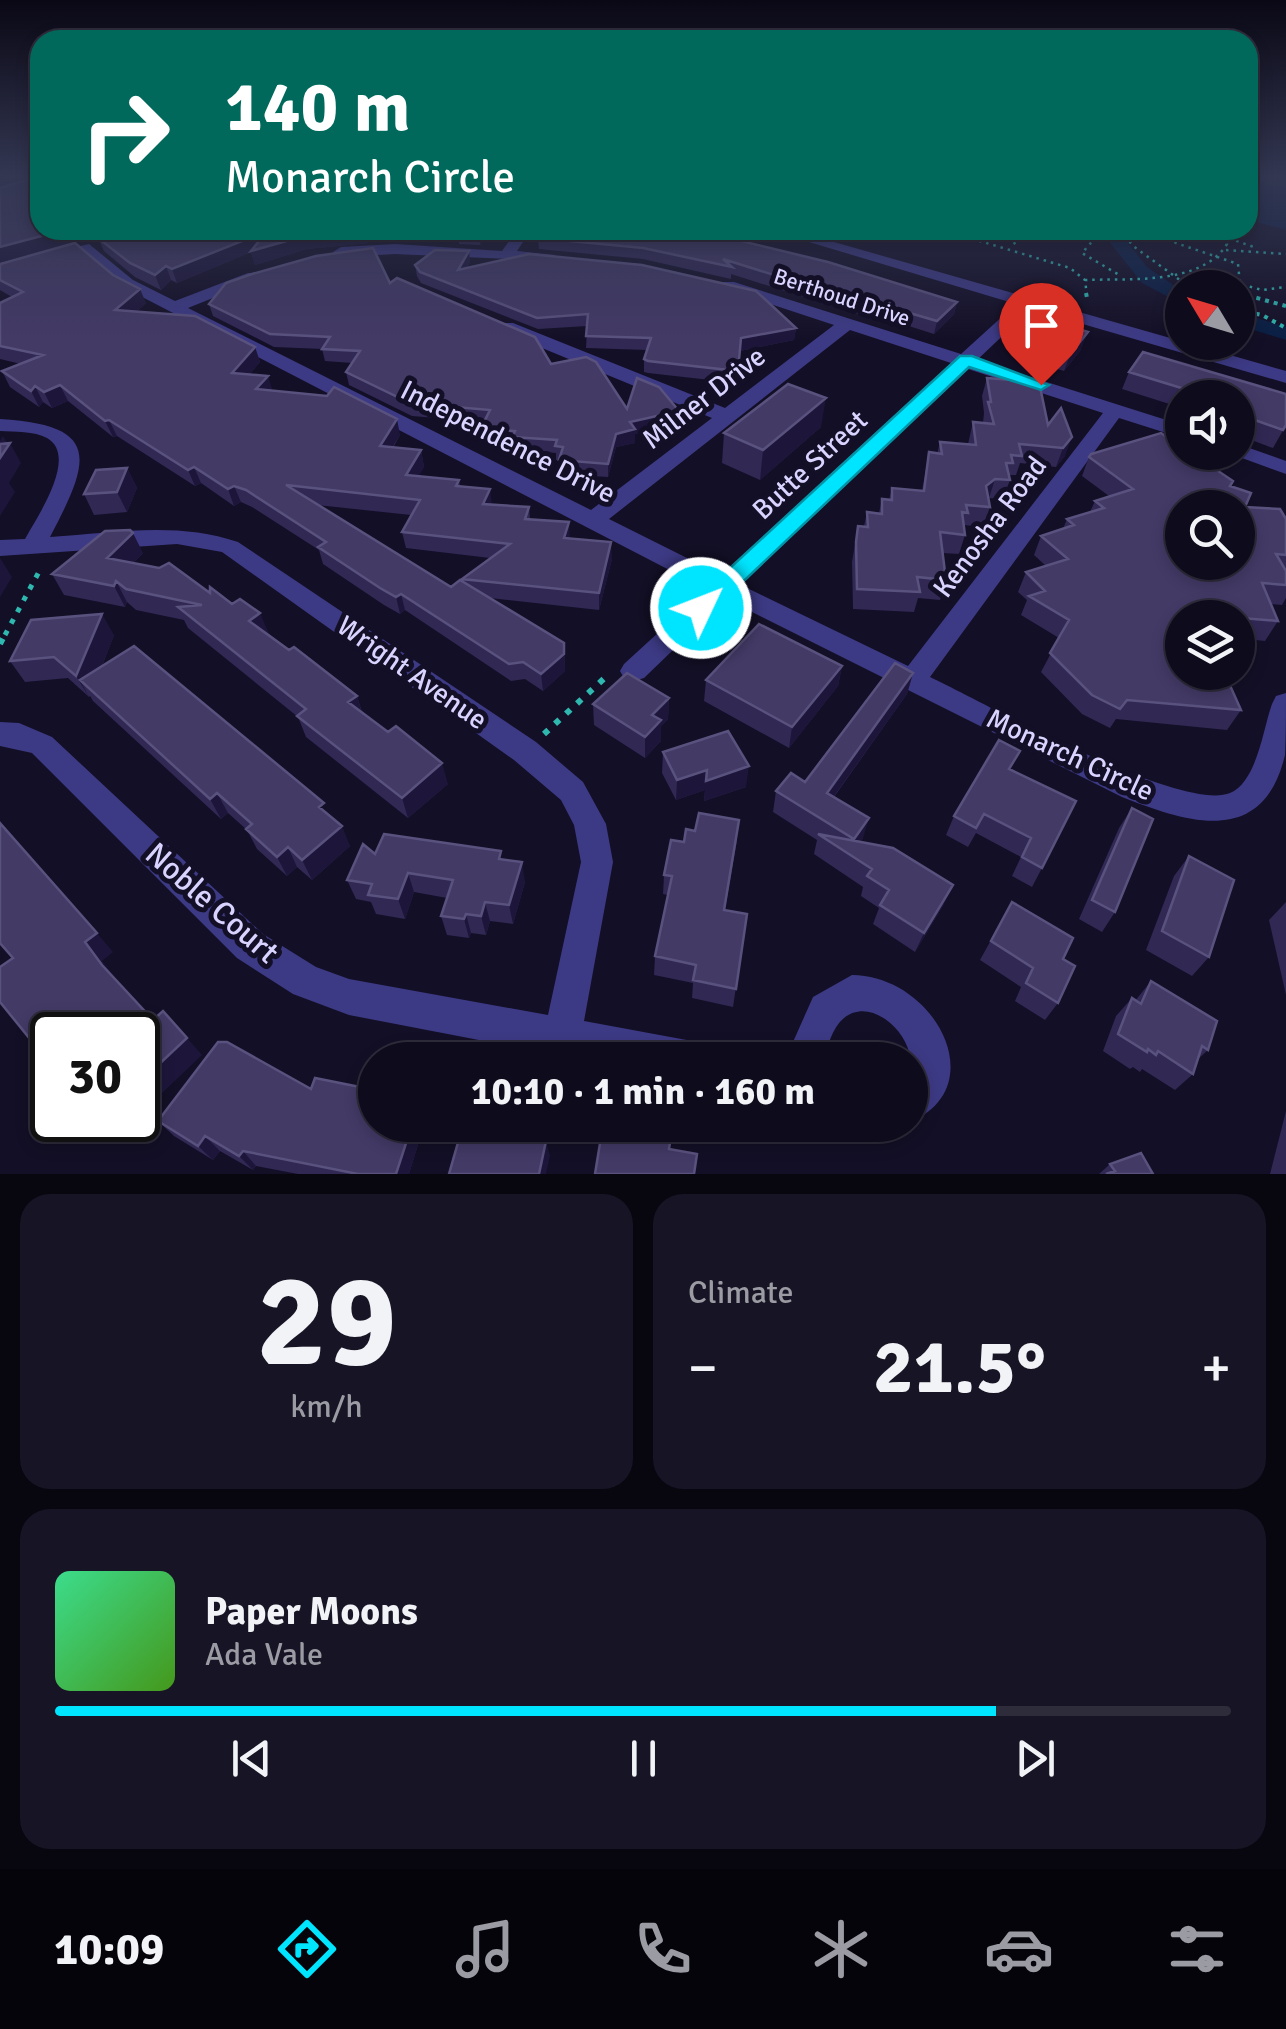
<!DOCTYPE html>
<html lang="en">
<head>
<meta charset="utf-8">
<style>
  body { margin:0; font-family:Signika,sans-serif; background:#171425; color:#f1f3f6; height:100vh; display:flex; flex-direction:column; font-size:38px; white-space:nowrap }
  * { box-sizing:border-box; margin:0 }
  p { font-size:32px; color:#9b9ba3 }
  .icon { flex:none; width:55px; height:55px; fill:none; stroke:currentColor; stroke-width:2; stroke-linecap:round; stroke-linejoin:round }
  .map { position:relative; height:1174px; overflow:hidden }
  .sheet { display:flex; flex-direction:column; gap:20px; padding:20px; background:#08060f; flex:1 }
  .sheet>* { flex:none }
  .hud { position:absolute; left:30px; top:30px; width:1228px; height:210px; border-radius:30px; box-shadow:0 5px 15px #0003,0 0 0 2px #2e2b3b; background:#00695c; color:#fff; overflow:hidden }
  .needle { width:65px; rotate:308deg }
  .fabs { position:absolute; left:1165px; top:270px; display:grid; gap:20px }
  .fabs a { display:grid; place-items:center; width:90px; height:90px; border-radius:50%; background:#0e0b1c; box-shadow:0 5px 15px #0003,0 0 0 2px #2e2b3b; font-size:50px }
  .speed { position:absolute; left:30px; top:1012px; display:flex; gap:20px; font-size:50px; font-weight:700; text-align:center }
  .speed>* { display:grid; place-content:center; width:130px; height:130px; border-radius:50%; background:#0e0b1c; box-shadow:0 5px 15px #0003,0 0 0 2px #2e2b3b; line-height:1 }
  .speed .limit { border:5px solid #111; border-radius:15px; background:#fff; color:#111 }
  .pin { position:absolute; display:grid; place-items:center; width:85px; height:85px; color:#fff; margin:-102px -42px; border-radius:50% 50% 50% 0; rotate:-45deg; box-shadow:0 0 10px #0007 }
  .pin .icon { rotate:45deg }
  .me { position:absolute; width:110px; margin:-55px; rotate:47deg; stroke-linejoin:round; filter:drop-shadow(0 0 8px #0008) }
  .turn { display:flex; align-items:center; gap:35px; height:210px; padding:0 30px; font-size:45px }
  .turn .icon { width:130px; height:130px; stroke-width:2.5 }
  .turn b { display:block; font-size:70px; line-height:85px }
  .big { font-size:75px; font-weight:800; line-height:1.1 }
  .sheet .tile { flex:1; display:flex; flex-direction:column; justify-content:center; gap:15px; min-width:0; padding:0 35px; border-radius:30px; background:#171425 }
  .sheet .dial { align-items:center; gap:0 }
  .dial b { font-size:130px; line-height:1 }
  .song { display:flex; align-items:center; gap:30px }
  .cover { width:120px; height:120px; border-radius:15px; background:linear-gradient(135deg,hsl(150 70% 55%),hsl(100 70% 35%)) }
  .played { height:10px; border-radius:5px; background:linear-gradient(90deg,#00e5ff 80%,#2e2b3b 80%) }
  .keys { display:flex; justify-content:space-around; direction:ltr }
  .heat { display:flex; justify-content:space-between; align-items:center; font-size:55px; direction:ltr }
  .sheet .tiles { flex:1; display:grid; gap:20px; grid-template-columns:1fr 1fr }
  .tile:last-child { grid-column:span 2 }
  .trip { position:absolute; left:358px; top:1042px; width:570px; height:100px; border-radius:50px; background:#0e0b1c; box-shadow:0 5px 15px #0003,0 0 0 2px #2e2b3b; font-weight:800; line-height:100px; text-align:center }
  .dock { display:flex; height:160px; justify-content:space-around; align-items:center; background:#06040b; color:#9b9ba3 }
  .dock .icon { width:70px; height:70px }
  .dock .selected { color:#00e5ff }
  .dock b { font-size:45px; color:#f1f3f6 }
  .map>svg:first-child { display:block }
</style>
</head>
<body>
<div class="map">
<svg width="1286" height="1174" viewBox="0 0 1286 1174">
  <rect width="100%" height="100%" fill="#130f26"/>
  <!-- water -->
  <path fill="#0a1f44" d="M1248,176H1286V230L1248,220Z"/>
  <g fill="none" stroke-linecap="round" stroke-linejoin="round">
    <!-- canal -->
    <path fill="#0a1f44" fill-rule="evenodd" d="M1100,230H1118L1147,267L1182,291V304L1142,283Z
      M1238,312L1286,327V340L1238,325Z"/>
    <!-- path-far3 -->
    <path stroke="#2fb8b0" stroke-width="2.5" stroke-dasharray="2.5 5" stroke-linecap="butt" d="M943,230L1070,268L1085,280L1087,296
      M961,230L995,238L997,233L977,230
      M1005,230L1018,248
      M1093,230L1096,237L1082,253L1121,276
      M1120,230L1133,246L1184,283
      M1171,230L1169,238L1176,243L1238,264L1240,284L1262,290L1286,287
      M1222,236L1254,247
      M924,237L933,230
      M1226,250L1286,254
      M1085,280C1128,278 1201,286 1227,244L1210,230
      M1184,283L1208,288
      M1238,293L1248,296"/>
    <!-- path-far2 -->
    <path stroke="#2fb8b0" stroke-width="4" stroke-dasharray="4 5" stroke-linecap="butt" d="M1086,293L1087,298
      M1239,293L1286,306
      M1238,310L1262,315L1286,328"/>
    <!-- path-far1 -->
    <path stroke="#2fb8b0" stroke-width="5" stroke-dasharray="5 8" stroke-linecap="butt" d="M5,635L41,568"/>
    <!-- path -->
    <path stroke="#2fb8b0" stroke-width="6" stroke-dasharray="6 9" stroke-linecap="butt" d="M0,644L6,632
      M544,734L609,674"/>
    <!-- street -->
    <path fill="#3d3a85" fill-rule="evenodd" d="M517,230H531L517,251L555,255V261L395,254L341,257L333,252L341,247L395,244L502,251Z
      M769,230H792L1286,371V383L1031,309L977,360L1182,425V438L1119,418L930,677C983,702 1181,813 1230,793C1257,782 1263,729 1272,704L1276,696L1286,693C1286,713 1286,736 1285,755C1263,848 1188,823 1122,797L726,599L644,678L634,681L624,678L620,671L624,664L706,589L121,286L76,247L89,244L133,280L175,301L248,273H260V279L188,308L591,510L712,418L501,331V323H513L725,408L834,325L722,288V282H734L961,354L1016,304ZM850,330L951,363L721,575L609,519ZM968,369L1103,413L908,666L741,585Z
      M0,419C103,425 90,461 50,537C113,533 177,521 238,542L536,742L583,782L606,824L613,862L584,1021L692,1041L706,1046L711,1060H588L562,1056L349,1015L293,994L237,958L32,753L0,746V722L19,723L52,737L263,934L316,967L349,979L548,1015L581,862L574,825L561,800L514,760L222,552L177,544L0,556V540L25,539C37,517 79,456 47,438C34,431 15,432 0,431Z
      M1238,444L1286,461V474L1231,454L1238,452Z
      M852,975C936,976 993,1088 910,1122C910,1100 915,1072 909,1052C903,1027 869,998 844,1018C832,1028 828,1046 823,1060H785L813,997Z"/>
  </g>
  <!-- wall -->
  <path fill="#312854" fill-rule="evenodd" d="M0,188L40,230H488L480,245L459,244V241L367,239L368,243L307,249L255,265L251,252L177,283L171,280L161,290L135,277L104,251L98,238L117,231L0,262Z
    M709,233L957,302L954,314L934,334L893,321L890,324L731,274V279L643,259L539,249L538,238Z
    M469,251L470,262L467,268L796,328L794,340L740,351L737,383L648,373L644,372V359L647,350L586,348L587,326L538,329L421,283L417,276L415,265Z
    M0,264L146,303L136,312L255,347L260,362L249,375L272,391L400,435L393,448L421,450L424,467L418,476L459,480L460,486L492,505L529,507L530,519L612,559L599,610L490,598L564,643L565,671L543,691L525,679L511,681L405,610L400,614L384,605L323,564L319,550L252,507L241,502L234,506L201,483L195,486L117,436L113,437L68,401L52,408L43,402L39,407L10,387L2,371L21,364L0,359V303L12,297L0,290ZM317,505L411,515L402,532L406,548L490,558L462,579L463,582L451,587Z
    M390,283L551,364L627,409L679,411L678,424L635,434V443L616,447L608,477L560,474L559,460H556V453L514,450L513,444L483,441L481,428L484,422L412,416L349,385L346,372L352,363L325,361L322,349L274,347L213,316L209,304Z
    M1043,345L1081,350L1064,371L1037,363Z
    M1143,352L1286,394V425L1273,448L1238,435V398H1182V408L1122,389L1129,372Z
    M987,378L1048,425L1061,408L1065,456L1056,467L1020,463L1016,475H1009L1010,480L1003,499L988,498L990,507L983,527L964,525L965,535L959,554L942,553L946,580L940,600L918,598L914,612L853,609L852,562L858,526H864L867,512L879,513L882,499L889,500L892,488L922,491L929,452L937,454L940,442L968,444L973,422L983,423L984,413L982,396Z
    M821,427L760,480L722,463L724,433Z
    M1089,457L1230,486L1245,507L1286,519V598L1282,605L1271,604L1278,621L1265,641L1238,638V618H1182V672H1233L1228,680L1241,710L1227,730L1116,719L1110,728L1082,714L1041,672L1059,638L1021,615L1027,600L1018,592L1026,572L1046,566L1034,555L1041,536L1063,529L1067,519L1090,512L1095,501L1109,496L1082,476Z
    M127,468L137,488L127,512L94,515L84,494Z
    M143,553L133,563L269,634L289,650L357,696L362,712L448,784L408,818L306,737L298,717L188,628L184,620L136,610L127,602L125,607L64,595L52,574Z
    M114,635L102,666L329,815L350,846L312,880L297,867L287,876L257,849L247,830L228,813L221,819L93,701L90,696L89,697L68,678L25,682L10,661Z
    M842,666L838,686L789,748L704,701L706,680Z
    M913,673L907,694L834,797L863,838L860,842L944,904L915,952L873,924L879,908L861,896L863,887L814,854L817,840L773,812L776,791L805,782Z
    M669,698L668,719L661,726V741L645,758L594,725L593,704Z
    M663,752L746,787L704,801L705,790L676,800L662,773Z
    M1012,770L1042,868L1032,887L1012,876L1021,857L976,833L968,847L946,835L954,816Z
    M1132,808L1115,912L1102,932L1079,919L1119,828Z
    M737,840L725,910L747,914L733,1007L692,998L693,983L654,975L655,956L668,895L663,894L664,875L684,842Z
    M375,854L503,859L525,882L513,924L490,921L486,935L471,933L469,938L447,935L441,916L447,898L414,892L405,919L376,914L371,902L356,899L347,880Z
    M1189,856L1209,957L1192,976L1146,950L1174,876Z
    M1012,902L1063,959L1058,1003L1045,1020L1015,1001L1021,987L980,960Z
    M1286,902V995L1269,920Z
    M1151,981L1208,1050L1197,1060L1193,1074L1175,1090L1142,1069L1140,1072L1133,1067L1130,1069L1103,1051L1116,1016L1132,998L1135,1001Z
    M1286,1111V1174H1270Z
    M158,1121L375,1125H424L409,1174H298L256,1166L253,1170L220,1151L213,1160L174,1136Z
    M1110,1164L1153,1174H1099Z"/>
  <!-- shaded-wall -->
  <path fill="#1d163a" d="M0,176H37L0,187Z
    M64,230H121L0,262V247Z
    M365,230L368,243L307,249L255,265L251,252L177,283L172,269L267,231L304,236Z
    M479,230H488L480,245L478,232Z
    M469,251L470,262L460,281L458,270Z
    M166,266L171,280L161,290L155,275Z
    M140,289L146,303L121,325L115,310Z
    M957,302L954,314L934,334L937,321Z
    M896,309L893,321L890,324L892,312Z
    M796,328L794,340L740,351L737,383L741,338Z
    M1088,332L1081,350L1064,371L1071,353Z
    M255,347L260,362L237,389L232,373Z
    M268,376L273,392L256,389Z
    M60,385L68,401L52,408L44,392Z
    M35,386L43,402L39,407L31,391Z
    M826,398L821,427L760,480L763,450Z
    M679,411L678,424L635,434V443L616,447L608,477V464L616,434L630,422Z
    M397,419L400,435L383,462L380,446Z
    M109,420L117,436L113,437L105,421Z
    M3,436L9,446L10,443L21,463L9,483L15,492L0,516V441Z
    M1072,437L1065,456L1056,467L1063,448Z
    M421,450L424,467L410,491L406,475Z
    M194,467L201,483L195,486L188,470Z
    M127,468L137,488L127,512L117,492Z
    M995,479L989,498L980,506L986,486Z
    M234,486L241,502L234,506L228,489Z
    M490,489L492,505L483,504Z
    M569,522L570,539L564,538Z
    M133,533L143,553L118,578L107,558Z
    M611,542L612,559L599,610V593Z
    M0,558L12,577L0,597Z
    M116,581L127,602L125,607L114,586Z
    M401,594L405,610L400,614L396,597Z
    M260,613L269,634L257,642L249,621Z
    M102,614L114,635L92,691L80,680L89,697L76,676Z
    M564,643L565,671L543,691L541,674Z
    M842,666L838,686L789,748L792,727Z
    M913,673L907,694L822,813L827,793Z
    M357,696L363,717L348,702Z
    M669,698L668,719L661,726V741L645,758V737L652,715Z
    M442,763L448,784L408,818L402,798Z
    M749,766L746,787L704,801L705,790L676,800L677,780L707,770Z
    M217,793L228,813L221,819L210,799Z
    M869,818L863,838L851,855L850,854L854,839Z
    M342,826L350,846L312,880L302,860Z
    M288,847L297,867L287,876L277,857Z
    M522,862L525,882L513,924L509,905Z
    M408,873L414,892L405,919L398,899Z
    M953,885L944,904L915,952L924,933Z
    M485,902L490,921L486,935L481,916Z
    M466,914L471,933L469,938L464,919Z
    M97,933L113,952L102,961L119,983L85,942Z
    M64,1019L80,1035H52V1060L34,1044Z
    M187,1038L202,1055L138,1116V1084Z
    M412,1125H424L409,1174H396Z
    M205,1136L220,1151L213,1160L198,1146Z
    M546,1141L550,1156L546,1174H539Z
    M243,1151L256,1166L253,1170L239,1156Z"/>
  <!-- building -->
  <path fill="#433a66" stroke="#5a527e" stroke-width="2.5" fill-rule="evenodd" d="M38,176H40V230H64L0,247V188Z
    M120,230H360L304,236L251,251L267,231L172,269L166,266L155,275L130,263L98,238Z
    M543,230H705L704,232L828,262L957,302L937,321L896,309L892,312L723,259L732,267L643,248L538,238Z
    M75,243L113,275L140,289L115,310L195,316L255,347L232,373L268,376L256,389L327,396L334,387L397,419L380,446L421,450L406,475L459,480L456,486L490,489L483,504L529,507L525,519L569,522L564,538L611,542L599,593L462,579L510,544L402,532L420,500L286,485L451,587L460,580L564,643V654L541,674L523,662L509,664L401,594L396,597L380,588L318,547L326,542L246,490L234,486L228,489L194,467L188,470L109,420L105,421L60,385L44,392L35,386L31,391L2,371L43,355L0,346V303L23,292L0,280V264Z
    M373,248L390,283L397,278L535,337L551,364L586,357L596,362L627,409L637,378L659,387L679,411L630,422L635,429L616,434L608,464L559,460L563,447L555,446L557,440L512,437L515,431L481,428L490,410L410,403L346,372L360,351L322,349L330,337L270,334L209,304L226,283L252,274L316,256Z
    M435,250L469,251L458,270L529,254L642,265L756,291L796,328L741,338L738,371L648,361L644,359L651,338L586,336L588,314L537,318L420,272L415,265Z
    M1061,324L1088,332L1071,353L1043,345Z
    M1143,352L1286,394V425L1283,430L1238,414V398H1214L1129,372Z
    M987,378L1039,382L1048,425L1061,408L1072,437L1063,448L1019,444L1022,456L1011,455L1013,463H1006L1010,480L995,479L986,486L990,507L966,505L968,513L962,512L965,535L940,532L946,580L917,577L920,592L857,589L856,542L858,526L868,527L867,512L882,514V499L892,500V488L924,491L929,452L942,454L940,442L976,445L973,422L994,424L988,402H991Z
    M788,384L826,398L763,450L724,433Z
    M1161,433L1182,448V452H1190L1233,481L1230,486L1251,493L1245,507L1280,509L1286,519V555L1276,554L1286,571V585L1262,583L1278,621L1216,616L1217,618H1182V672H1224L1241,710L1127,700L1120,709L1092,695L1050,653L1069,620L1029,596L1045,591L1026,572L1068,559L1041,536L1074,525L1067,519L1104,508L1095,501L1133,489L1089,457L1091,454ZM1182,508H1238V562H1182Z
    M10,443L0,458V444Z
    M127,468L117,492L84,494L96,470Z
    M130,530L133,533L107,558L159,568L169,563L210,593V587L232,604L240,599L260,613L249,621L289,650L294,647L357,696L348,702L388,732L396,726L442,763L402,798L297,716L306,709L178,607L202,605L126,589L116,581L114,586L52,574L105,531Z
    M102,614L76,676L54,657L10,661L31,620Z
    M759,624L842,666L792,727L706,680Z
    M134,646L324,803L319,807L342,826L302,860L288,847L277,857L246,829L252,824L217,793L210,799L80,680Z
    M895,663L913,673L827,793L869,818L854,839L776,791L791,773L805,782Z
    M627,673L669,698L652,715L661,720L645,737L593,704Z
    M728,731L749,766L706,781L707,770L677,780L663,752Z
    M999,740L1020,751L1009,769L1076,801L1042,868L1022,857L1031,838L984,814L976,828L954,816Z
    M1132,808L1153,819L1115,912L1092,900Z
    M699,813L739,820L724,910L747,914L736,989L693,980L696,965L655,956L672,876L664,875L671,840L684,842L686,829L695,831Z
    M0,823L97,933L85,942L102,965L153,1020L163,1011L187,1038L138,1084V1035H76L64,1019L34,1044L0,1002V967L13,958L0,943Z
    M384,834L501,851L499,859L522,862L509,905L485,902L481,916L466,914L464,919L441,916L453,880L408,873L398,899L368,895L372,884L347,880L363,844L375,854Z
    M818,834L893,848L953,885L924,933L880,905L889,890L867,876L872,869Z
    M1189,856L1234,880L1209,957L1162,931Z
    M1012,902L1073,938L1063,959L1075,966L1058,1003L1026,983L1033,968L991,941Z
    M1151,981L1217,1021L1208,1050L1202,1046L1193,1074L1158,1051L1156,1055L1148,1049L1147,1052L1118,1034L1132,998L1141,1004Z
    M218,1042H227L311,1089L315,1078L360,1087L362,1080L375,1082V1125H412L396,1174H358L243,1151L239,1156L205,1136L198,1146L158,1121Z
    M463,1125H495L493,1130L546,1141L539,1174H449Z
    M602,1131L646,1139L647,1131L671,1136L669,1149L697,1154L694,1174H595Z
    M1141,1153L1153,1174H1106L1115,1171L1110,1164Z"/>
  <!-- sky -->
  <linearGradient id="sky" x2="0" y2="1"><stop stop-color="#0a0815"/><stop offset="0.52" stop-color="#333752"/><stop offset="1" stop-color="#333752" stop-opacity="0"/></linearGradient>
  <rect width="1286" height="340" fill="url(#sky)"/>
  <!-- route -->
  <path fill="#00e5ff" stroke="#0095a6" stroke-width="2.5" d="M960,356H972L1049,385L1041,390L969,367L709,614H693L689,608L693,602Z"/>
  <g text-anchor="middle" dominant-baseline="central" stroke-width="10" stroke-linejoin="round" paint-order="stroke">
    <!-- far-street labels -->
    <g font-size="22" fill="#d9d4ff" stroke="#130f26">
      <text transform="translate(842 297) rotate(18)">Berthoud Drive</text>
    </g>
    <!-- street labels -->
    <g font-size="28" fill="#d9d4ff" stroke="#130f26">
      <text transform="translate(704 398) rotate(-38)">Milner Drive</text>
      <text transform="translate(508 442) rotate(27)">Independence Drive</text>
      <text transform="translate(810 465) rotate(-43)">Butte Street</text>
      <text transform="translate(990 527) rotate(-53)">Kenosha Road</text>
      <text transform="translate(412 673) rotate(35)">Wright Avenue</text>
      <text transform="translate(1070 755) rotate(25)">Monarch Circle</text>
    </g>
    <!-- near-street labels -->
    <g font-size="32" fill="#d9d4ff" stroke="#130f26">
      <text transform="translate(212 903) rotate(41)">Noble Court</text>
    </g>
  </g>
</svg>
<div class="fabs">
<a><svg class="needle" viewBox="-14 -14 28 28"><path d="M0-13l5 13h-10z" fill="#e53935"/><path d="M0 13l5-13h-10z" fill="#9b9ba3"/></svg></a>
<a><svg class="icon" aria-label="sound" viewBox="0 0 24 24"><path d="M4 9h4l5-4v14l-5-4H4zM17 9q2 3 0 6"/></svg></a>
<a><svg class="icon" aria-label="search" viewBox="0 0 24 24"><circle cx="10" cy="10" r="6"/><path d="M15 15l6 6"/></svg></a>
<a><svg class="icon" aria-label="layers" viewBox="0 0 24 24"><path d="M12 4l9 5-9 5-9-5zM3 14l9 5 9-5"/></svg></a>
</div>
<div class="speed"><div class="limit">30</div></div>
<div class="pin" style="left:1041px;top:385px;background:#d93025"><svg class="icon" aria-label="arrive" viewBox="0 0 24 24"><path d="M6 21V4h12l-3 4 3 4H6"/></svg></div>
<svg class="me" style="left:701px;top:608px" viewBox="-20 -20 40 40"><circle r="17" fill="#00e5ff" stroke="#fff" stroke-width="3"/><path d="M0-11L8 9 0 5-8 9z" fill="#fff"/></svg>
<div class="trip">10:10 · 1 min · 160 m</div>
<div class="hud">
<div class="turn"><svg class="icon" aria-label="right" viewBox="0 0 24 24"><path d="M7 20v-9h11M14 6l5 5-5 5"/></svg><div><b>140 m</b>Monarch Circle</div></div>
</div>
</div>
<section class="sheet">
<div class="tiles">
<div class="tile dial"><b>29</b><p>km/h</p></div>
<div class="tile"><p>Climate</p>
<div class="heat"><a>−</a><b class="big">21.5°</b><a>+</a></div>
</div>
<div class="tile">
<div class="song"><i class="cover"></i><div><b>Paper Moons</b><p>Ada Vale</p></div></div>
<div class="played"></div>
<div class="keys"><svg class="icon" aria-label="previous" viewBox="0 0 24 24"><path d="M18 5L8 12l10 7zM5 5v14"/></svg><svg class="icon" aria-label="pause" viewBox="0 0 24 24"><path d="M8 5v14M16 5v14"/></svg><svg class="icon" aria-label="next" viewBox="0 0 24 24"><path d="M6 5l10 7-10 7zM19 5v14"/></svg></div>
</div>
</div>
</section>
<nav class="dock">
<b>10:09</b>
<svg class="icon selected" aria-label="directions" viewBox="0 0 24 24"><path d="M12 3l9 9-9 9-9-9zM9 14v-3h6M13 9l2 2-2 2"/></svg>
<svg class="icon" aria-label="music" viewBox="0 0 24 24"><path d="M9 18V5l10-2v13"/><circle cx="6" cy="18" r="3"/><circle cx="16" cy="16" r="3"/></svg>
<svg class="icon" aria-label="phone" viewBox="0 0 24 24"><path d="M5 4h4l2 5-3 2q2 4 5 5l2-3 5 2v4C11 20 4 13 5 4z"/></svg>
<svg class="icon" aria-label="climate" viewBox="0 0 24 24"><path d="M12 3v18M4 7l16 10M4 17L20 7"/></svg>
<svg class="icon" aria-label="car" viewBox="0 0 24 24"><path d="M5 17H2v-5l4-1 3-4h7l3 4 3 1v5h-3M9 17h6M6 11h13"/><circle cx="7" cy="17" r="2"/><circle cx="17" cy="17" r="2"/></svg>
<svg class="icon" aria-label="filters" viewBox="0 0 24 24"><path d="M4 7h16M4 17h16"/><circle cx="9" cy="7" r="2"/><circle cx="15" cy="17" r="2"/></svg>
</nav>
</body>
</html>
